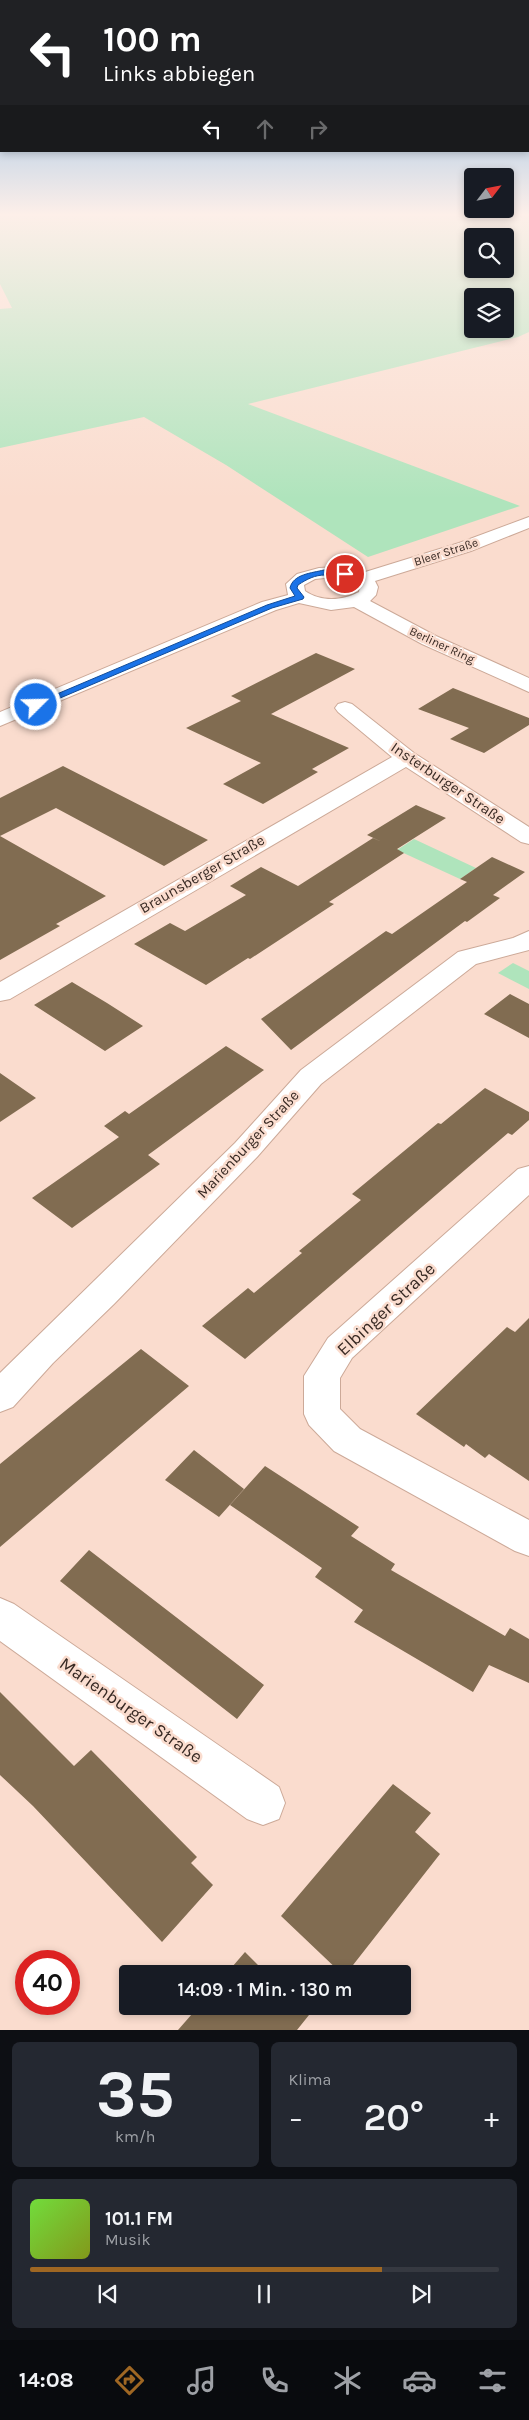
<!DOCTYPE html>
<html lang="de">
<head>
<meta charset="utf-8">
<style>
  body { margin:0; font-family:Karla,sans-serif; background:#242831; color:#f1f3f6; height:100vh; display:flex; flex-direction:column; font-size:19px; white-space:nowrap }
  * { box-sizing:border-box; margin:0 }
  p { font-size:16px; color:#9ea1a6 }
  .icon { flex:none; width:28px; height:28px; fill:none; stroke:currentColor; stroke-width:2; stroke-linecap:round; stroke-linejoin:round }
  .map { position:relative; height:2030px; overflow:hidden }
  .drawer { display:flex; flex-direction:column; gap:12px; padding:12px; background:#0d0f14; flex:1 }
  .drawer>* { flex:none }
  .guide { position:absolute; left:0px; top:0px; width:530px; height:152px; box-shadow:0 2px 8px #0003; background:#202124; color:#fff; overflow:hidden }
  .needle { width:32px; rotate:58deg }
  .buttons { position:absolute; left:464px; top:168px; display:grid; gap:10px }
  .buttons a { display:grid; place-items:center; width:50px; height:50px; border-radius:5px; background:#171b24; box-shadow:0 2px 8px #0003; font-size:25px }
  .speed { position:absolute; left:15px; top:1950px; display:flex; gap:10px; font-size:25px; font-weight:700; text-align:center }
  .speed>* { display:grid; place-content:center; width:65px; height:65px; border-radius:50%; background:#171b24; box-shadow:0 2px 8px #0003; line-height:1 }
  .speed .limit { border:8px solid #d22; background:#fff; color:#111 }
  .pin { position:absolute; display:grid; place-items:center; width:42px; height:42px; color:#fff; margin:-21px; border:2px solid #fff; border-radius:50%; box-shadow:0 1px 5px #0007 }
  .me { position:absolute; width:55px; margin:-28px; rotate:67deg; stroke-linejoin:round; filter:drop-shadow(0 0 4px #0008) }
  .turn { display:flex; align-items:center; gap:18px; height:105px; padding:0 20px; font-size:22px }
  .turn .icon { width:65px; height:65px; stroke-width:2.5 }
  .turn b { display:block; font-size:35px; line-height:42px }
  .lanes { display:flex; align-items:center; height:48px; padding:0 20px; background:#0003; justify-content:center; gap:25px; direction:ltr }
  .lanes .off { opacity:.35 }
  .big { font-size:38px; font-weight:600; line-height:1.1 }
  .drawer .card { flex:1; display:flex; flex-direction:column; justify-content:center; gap:8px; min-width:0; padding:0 18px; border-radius:8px; background:#242831 }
  .drawer .dial { align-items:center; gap:0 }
  .dial b { font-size:65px; line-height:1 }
  .song { display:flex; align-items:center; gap:15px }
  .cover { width:60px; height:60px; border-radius:8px; background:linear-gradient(135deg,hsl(100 70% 55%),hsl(70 70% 35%)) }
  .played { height:5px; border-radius:2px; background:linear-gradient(90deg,#9f6723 75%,#363941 75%) }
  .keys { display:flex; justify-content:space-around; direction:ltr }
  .heat { display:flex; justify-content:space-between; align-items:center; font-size:28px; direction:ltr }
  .drawer .tiles { flex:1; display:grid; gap:12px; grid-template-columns:1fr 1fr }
  .card:last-child { grid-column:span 2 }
  .trip { position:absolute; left:119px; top:1965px; width:292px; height:50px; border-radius:5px; background:#171b24; box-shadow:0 2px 8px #0003; font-weight:600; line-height:50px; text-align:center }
  .tab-bar { display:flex; height:80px; justify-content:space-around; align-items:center; background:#090b0e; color:#9ea1a6 }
  .tab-bar .icon { width:35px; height:35px }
  .tab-bar .on { color:#9f6723 }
  .tab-bar b { font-size:22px; color:#f1f3f6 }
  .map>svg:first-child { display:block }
</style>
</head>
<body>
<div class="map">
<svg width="529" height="2030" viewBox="0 0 529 2030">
  <rect width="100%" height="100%" fill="#fadcce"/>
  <!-- green -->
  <path fill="#afe4bc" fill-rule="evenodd" d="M0,215H529V332L518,337L248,404L520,506L368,557L226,465L144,417L0,448V309L12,308L0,284ZM472,236H505V269H472ZM505,296V329H472V296Z
    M414,839L476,868L460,879L397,850Z
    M513,963L529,971V989L498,973Z"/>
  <!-- building -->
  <path fill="#816c51" d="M316,653L355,669L271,714L349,748L312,769L318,772L263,804L223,784L261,763L186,728L241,701L231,696Z
    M453,688L529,718V725L484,753L450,739L469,728L418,709Z
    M63,766L208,840L164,866L56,808L0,836L106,896L56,924L60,926L0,960V798Z
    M416,805L446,818L397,849L404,853L329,902L334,904L250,959L248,958L206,985L134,944L170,923L185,931L246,895L230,886L261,867L298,886L373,838L382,842L367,835Z
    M492,857L525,872L493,895L500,898L467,922L465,921L291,1050L261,1019L386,931L392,934L467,882L460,879Z
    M72,982L107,1003L143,1026L105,1051L34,1005Z
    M510,994L529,1004V1038L484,1014Z
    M226,1046L264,1070L148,1155L160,1164L72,1228L32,1198L119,1137L104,1126L125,1111L129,1114Z
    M0,1073L36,1098L0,1122Z
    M485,1088L529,1112V1120L512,1135L508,1133L245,1359L202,1326L248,1288L254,1293L302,1253L299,1251L361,1200L352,1194L438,1123L441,1124Z
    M529,1318V1481L489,1454L485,1458L466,1444L464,1447L416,1414L507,1327L515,1332Z
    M141,1349L189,1386L0,1547V1464Z
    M194,1450L244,1489L219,1517L165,1480Z
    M265,1466L359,1527L351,1536L395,1564L391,1570L505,1636L510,1628L529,1639V1683L489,1665L473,1692L354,1622L363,1610L315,1577L322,1568L230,1505Z
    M89,1550L264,1685L237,1719L60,1581Z
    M0,1692L74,1766L91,1750L197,1857L191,1863L213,1885L162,1942L33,1806L0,1775Z
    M393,1784L431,1813L415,1832L440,1854L346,1974H342L281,1916Z
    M245,1952L267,1974H226Z
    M199,2006H299L309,2015L297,2030H178Z"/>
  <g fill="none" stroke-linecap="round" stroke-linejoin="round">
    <defs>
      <path id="minor" d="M345,702L352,704L414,753L529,827V844L521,842L406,767L10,999L0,1001V982L392,757L338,712L335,708L338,704Z
        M529,931V950L476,964L321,1084L257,1157L114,1304L53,1363L13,1407L0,1412V1373L235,1143L301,1070L458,952L513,938Z
        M529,1166V1195L352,1358L340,1378V1409L360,1429L529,1520V1556L515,1551L334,1451L309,1425L304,1414V1376L328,1338L518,1169Z
        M0,1598L14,1604L279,1787L285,1803L279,1819L263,1825L247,1819L0,1641Z"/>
      <path id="tertiary" d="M529,517V528L471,551L375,581L378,587L376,595L370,601L436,636L529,678V692L422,644L354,607L331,610L299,603L276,610L0,726V712L262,602L288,595L286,584L297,574L319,568L335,567L362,573L459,543ZM335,577L348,580L360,586L359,592C342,601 321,602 305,591L304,585L315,579Z"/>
    </defs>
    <!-- minor casing -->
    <use href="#minor" stroke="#cca998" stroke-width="2"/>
    <!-- tertiary casing -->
    <use href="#tertiary" stroke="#cca998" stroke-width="2"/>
    <!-- minor -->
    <use href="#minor" fill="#fff" fill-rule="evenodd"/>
    <!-- tertiary -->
    <use href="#tertiary" fill="#fff" fill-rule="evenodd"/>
  </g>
  <!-- sky -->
  <linearGradient id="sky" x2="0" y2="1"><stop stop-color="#67abe4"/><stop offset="0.43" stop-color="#fdefe9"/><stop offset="1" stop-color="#fdefe9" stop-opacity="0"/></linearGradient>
  <rect width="529" height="499" fill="url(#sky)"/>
  <!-- route -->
  <path fill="#1a73e8" stroke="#114b97" d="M324,570L345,571L349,574C343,578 333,574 325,575C315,575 307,579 298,585L297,588L304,597L303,599L272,608L39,707L31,705L267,605L295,596L290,588C293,574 312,573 324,570Z"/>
  <g text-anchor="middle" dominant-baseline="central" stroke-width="5" stroke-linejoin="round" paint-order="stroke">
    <!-- far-street labels -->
    <g font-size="12" fill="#372923" stroke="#fadcce">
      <text transform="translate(446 552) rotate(-18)">Bleer Straße</text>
      <text transform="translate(442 645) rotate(25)">Berliner Ring</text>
    </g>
    <!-- street labels -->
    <g font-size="15" fill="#372923" stroke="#fadcce">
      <text transform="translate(448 783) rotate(34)">Insterburger Straße</text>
      <text transform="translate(202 874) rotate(-30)">Braunsberger Straße</text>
      <text transform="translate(248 1144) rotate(-47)">Marienburger Straße</text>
    </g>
    <!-- near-street labels -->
    <g font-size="18" fill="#372923" stroke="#fadcce">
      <text transform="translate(386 1309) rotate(-43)">Elbinger Straße</text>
      <text transform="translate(131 1710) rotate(35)">Marienburger Straße</text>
    </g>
  </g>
</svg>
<div class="buttons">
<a><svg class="needle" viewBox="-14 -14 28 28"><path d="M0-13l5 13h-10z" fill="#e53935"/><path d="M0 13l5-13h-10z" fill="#9ea1a6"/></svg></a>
<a><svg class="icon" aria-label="search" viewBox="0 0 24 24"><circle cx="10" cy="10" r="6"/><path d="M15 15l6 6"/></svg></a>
<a><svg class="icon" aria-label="layers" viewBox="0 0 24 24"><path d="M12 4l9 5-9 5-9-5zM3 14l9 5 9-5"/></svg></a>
</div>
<div class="speed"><div class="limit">40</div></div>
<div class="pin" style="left:345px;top:574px;background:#d93025"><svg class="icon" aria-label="arrive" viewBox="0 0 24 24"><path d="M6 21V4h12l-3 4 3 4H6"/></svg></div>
<svg class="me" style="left:36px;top:705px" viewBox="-20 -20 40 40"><circle r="17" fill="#1a73e8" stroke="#fff" stroke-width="3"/><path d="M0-11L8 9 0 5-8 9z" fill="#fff"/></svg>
<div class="trip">14:09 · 1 Min. · 130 m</div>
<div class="guide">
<div class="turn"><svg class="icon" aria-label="left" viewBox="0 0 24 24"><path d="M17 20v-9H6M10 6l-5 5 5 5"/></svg><div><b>100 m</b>Links abbiegen</div></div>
<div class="lanes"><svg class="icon" aria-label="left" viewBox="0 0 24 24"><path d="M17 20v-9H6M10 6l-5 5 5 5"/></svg><svg class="icon off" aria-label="ahead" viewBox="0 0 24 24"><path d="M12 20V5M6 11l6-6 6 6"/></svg><svg class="icon off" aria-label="right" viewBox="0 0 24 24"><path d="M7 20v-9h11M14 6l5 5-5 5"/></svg></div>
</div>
</div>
<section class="drawer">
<div class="tiles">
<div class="card dial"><b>35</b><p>km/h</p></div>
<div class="card"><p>Klima</p>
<div class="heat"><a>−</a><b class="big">20°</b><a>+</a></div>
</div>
<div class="card">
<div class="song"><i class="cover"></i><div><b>101.1 FM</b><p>Musik</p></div></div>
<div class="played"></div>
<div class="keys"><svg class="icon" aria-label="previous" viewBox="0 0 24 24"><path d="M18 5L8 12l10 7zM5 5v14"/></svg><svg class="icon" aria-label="pause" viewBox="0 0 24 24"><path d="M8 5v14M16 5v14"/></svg><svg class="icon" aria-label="next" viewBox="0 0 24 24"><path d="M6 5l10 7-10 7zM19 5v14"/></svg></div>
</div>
</div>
</section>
<nav class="tab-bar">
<b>14:08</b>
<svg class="icon on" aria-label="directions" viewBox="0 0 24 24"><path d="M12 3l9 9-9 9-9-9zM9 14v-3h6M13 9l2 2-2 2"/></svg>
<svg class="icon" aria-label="music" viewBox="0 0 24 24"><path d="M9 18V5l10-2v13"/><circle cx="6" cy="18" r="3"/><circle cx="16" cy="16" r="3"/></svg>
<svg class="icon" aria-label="phone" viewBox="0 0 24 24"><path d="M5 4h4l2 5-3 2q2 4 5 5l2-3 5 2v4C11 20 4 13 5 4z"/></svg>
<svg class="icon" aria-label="climate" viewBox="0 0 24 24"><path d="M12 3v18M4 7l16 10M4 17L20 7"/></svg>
<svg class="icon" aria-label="car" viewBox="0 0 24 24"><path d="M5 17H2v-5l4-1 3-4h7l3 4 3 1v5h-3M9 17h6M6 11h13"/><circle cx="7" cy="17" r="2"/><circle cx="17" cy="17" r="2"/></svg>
<svg class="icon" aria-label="filters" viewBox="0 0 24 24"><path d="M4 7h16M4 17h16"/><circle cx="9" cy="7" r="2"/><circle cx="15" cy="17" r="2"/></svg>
</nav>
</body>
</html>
